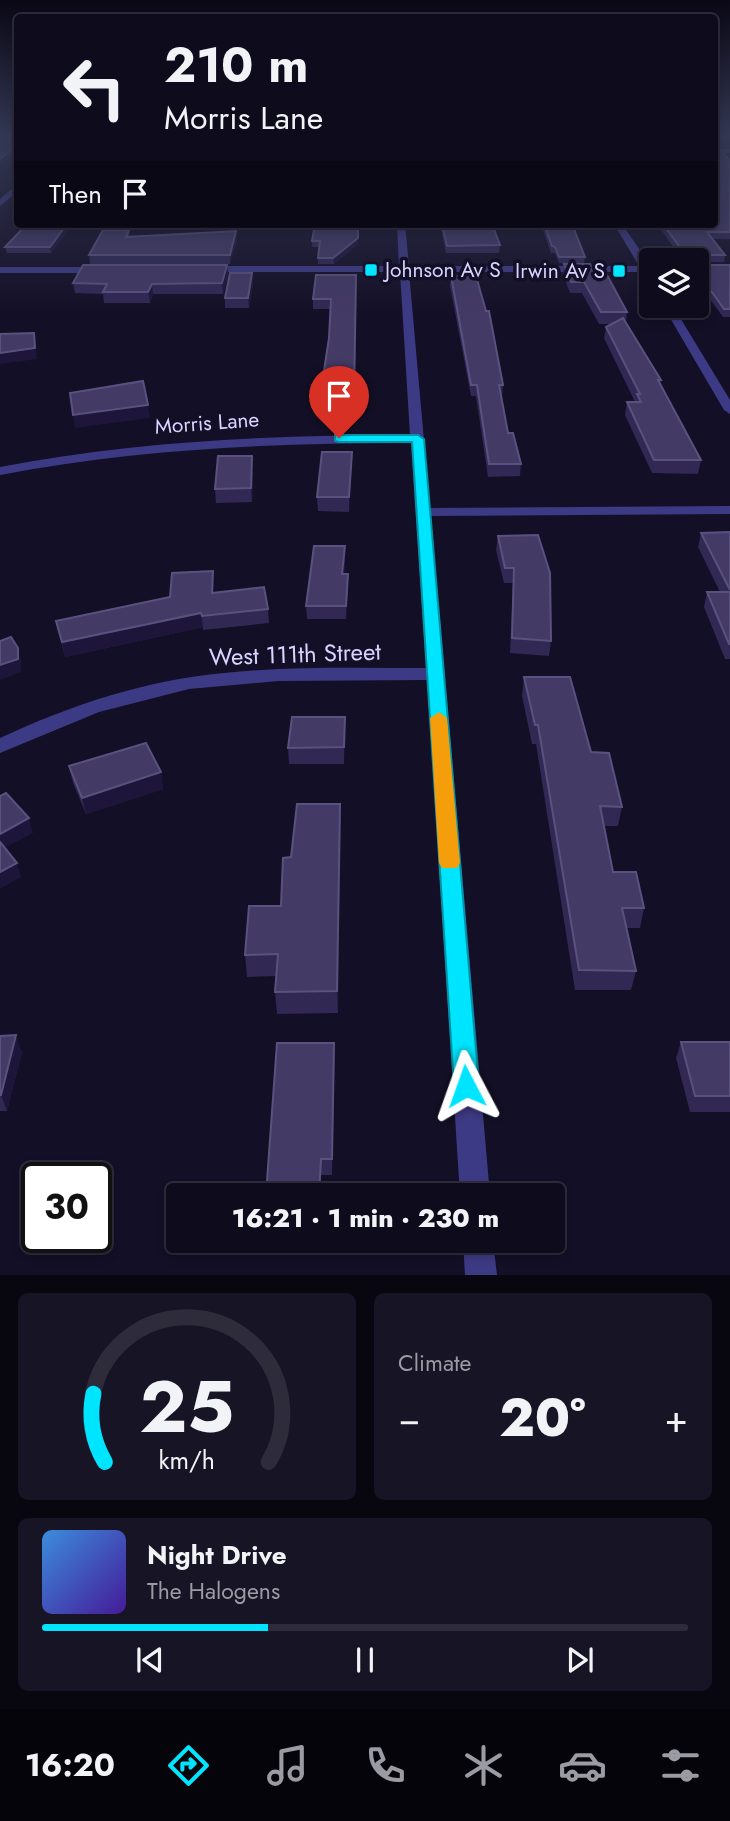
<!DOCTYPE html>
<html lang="en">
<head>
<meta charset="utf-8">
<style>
  body { margin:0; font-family:Jost,sans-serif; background:#171425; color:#f1f3f6; height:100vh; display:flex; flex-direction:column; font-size:26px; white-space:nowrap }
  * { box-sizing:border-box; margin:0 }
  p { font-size:23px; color:#9b9ba3 }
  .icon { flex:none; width:38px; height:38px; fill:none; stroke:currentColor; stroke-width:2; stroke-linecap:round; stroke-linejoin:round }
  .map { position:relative; height:1275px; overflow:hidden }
  .sheet { display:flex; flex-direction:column; gap:18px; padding:18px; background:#08060f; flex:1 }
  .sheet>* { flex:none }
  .guide { position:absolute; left:14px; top:14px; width:704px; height:214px; border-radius:7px; box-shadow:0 4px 10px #0003,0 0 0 2px #2e2b3b; background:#0e0b1c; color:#f1f3f6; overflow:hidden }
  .tools { position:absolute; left:639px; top:248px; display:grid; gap:14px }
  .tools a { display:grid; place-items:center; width:70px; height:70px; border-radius:7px; background:#0e0b1c; box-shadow:0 4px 10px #0003,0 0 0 2px #2e2b3b; font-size:35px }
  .speed { position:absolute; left:21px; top:1162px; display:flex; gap:14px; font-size:35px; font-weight:700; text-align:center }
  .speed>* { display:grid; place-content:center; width:91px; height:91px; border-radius:50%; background:#0e0b1c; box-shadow:0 4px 10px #0003,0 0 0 2px #2e2b3b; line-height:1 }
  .speed .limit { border:4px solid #111; border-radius:10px; background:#fff; color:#111 }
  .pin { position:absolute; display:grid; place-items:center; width:60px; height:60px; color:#fff; margin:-72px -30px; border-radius:50% 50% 50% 0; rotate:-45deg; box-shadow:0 0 7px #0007 }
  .pin .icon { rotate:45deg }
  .me { position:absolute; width:77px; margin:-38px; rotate:356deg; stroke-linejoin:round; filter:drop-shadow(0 0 5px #0008) }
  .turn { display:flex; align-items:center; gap:24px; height:147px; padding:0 35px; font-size:32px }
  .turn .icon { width:91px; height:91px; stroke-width:2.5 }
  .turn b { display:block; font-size:49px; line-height:60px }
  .then { display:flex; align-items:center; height:66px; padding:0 35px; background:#0003; gap:14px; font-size:26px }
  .big { font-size:52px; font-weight:800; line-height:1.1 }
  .sheet .widget { flex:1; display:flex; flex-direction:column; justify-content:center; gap:10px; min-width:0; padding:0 24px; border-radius:10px; background:#171425 }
  .sheet .dial { align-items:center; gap:0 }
  .dial svg { height:182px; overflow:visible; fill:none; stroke:#2e2b3b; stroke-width:7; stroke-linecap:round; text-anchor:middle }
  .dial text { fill:#f1f3f6; stroke:none }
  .song { display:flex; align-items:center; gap:21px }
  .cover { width:84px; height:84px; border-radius:10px; background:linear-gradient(135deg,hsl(210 70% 55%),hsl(260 70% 35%)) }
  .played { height:7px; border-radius:4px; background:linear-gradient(90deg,#00e5ff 35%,#2e2b3b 35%) }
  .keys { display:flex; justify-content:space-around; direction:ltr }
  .heat { display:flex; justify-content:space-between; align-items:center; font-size:38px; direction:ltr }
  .sheet .tiles { flex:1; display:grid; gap:18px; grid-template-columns:1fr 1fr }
  .widget:last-child { grid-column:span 2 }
  .trip { position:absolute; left:166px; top:1183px; width:399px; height:70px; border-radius:7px; background:#0e0b1c; box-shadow:0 4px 10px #0003,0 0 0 2px #2e2b3b; font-weight:800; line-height:70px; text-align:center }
  .tab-bar { display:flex; height:112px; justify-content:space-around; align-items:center; background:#06040b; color:#9b9ba3 }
  .tab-bar .icon { width:49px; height:49px }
  .tab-bar .active { color:#00e5ff }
  .tab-bar b { font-size:32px; color:#f1f3f6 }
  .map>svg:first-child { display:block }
</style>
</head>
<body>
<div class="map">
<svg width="730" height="1275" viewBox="0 0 730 1275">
  <rect width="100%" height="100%" fill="#130f26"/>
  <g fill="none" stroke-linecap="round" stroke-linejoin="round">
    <!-- minor -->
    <path fill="#3d3a85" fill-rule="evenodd" d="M714,149H730V153H714Z
      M18,184V191L0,206V199Z
      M397,224H405L409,266H639L614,224H622L651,266L649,278L642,272H409L430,508L730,506V514L431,516L490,1195H460L427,680L278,681L189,689L99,712L0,753V738C71,705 146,680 224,673C291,666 358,668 426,668L411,443C272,443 136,449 0,475V467C136,441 272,435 410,435L400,272H203L198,269L203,266H399Z
      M0,267H102L107,270L102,273H0Z
      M663,306H673L730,400V414L724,410Z
      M463,1241H493L497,1275H465Z"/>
  </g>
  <!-- wall -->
  <path fill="#312854" d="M730,160V239H713L725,255L724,262H696V261H683L657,224H714Z
    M73,224L51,253H7L5,247Z
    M440,224H492L500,245L499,253H446Z
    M541,224H575L574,229L585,257L584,263H559L555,253H551Z
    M129,230L130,236L236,231L237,240L230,264H90L89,255Z
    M312,241L358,244L334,264H318L319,247H312Z
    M564,264L594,273L627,312L626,323L661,380L660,384L701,460L698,474L652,473L625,415L627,402H635L604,338L606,327L611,324H599L582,293H570L563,275Z
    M227,265L228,275L223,294H153L150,303H104L103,294L75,293L73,283Z
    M696,265H730V317H723L696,280Z
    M252,273L253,283L249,308H225V298Z
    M356,275L354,409L320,408V397L329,338L331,309H313V299Z
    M451,276L503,385L502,397H501L508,433L521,464L520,476L488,477L476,396H471L450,286Z
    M352,452L349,512L318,511L317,497Z
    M253,469L252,502L216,503L215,489Z
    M730,532V659H725L704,607L707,592H720L698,547L701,533Z
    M498,536L551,641L549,656L510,653L513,583H504L496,550Z
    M345,559L344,574L348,587L346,619H307L306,606Z
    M213,571L214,593L268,609L269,623L203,630V627L65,657L56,621L170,597Z
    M524,677L591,752L622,807L618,826H604L613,872L644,908L640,928H626L636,971L631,990H575L536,744H532L522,696Z
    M345,717L344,764H289L288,748Z
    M69,766L161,772L163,789L86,814L73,783Z
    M340,804L338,1013L277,1014L275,992L276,976L247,977L245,955L281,906L291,857Z
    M0,1036L22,1052L7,1111H0Z
    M681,1042H730V1112H690L676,1058Z
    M334,1043L332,1175H321L266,1195Z"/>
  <!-- shaded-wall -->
  <path fill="#1d163a" d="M18,144V150L0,165V159Z
    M67,224H73L51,253L50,247Z
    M358,224V244L334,264L333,258Z
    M236,231L237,240L230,264V255Z
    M227,265L228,275L223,294L222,283Z
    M252,273L253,283L249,308L248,298Z
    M152,284L153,294L150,303L148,292Z
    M34,333L37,359L0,364V353Z
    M148,405L150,418L75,428L73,415Z
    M352,452V466L349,512V497Z
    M252,456L253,469L252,502L251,488Z
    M345,546V559L342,586V574Z
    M213,571L214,585L213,607L212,593Z
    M348,574V587L346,619V606Z
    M201,613L203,627L65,657L62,642Z
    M18,648L21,661V672L0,680V665Z
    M161,772L163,789L86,814L82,798Z
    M340,804L341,826L338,1013L337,991Z
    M29,818L33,833L0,850V834Z
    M17,863L21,877L0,889V872Z
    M16,1035L22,1052L7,1111L1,1095Z
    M334,1043L335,1059L332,1175V1159Z
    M321,1159V1195H319Z"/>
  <!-- building -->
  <path fill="#433a66" stroke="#5a527e" stroke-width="2" d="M0,136H18V144L0,159Z
    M714,149H720L730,160V232H707L725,255H697L696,261H690L663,224H714Z
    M27,224H67L50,247H5Z
    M315,224H358V238L333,258H318L320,241H312Z
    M442,224H492L500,245L447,246Z
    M544,224H572L585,257H559L555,247L552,246Z
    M103,230H129L126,237L236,231L230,255H89Z
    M564,264H590L594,273H606L627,312H601L584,282H571Z
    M83,265H227L222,283L152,284L148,292H103L107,284L73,283Z
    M696,265H730V309H724L696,270Z
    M230,273H252L248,298H225Z
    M316,275H356L354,397H320L329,338L331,299H313Z
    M451,276H476L486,311H489L503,385H499L508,433H513L521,464H489L477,385H471Z
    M623,318L661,380H658L701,460H654L627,402H641L637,394H640L606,327Z
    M34,333L35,348L0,353V334Z
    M143,381L148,405L73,415L70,393Z
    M322,452H352L349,497H317Z
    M218,456H252L251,488L215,489Z
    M730,532V590L701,533Z
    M538,535L550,573L551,641L512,638L514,568H505L498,536Z
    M314,546H345L342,574H348L346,606H306Z
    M213,571L212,593L264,587L268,609L202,616L201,613L62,642L56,621L170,597L172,573Z
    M707,592H730V644H729Z
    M11,637L18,648V659L0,665V641Z
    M524,677H570L591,752L609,753L622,807L600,806L613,872H636L644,908H622L636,971L579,970L538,725H535Z
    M292,717H345L344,747L288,748Z
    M146,743L161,772L82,798L69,766Z
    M6,793L29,818L0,834V796Z
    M297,804H340L337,991L275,992L278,954L245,955L249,906H281L283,858L291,857Z
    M0,842L17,863L0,872Z
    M16,1035L1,1095H0V1036Z
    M681,1042H730V1096H695Z
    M277,1043H334L332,1159H321L319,1195H266Z"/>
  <!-- sky -->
  <linearGradient id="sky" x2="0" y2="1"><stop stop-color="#0a0815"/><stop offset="0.43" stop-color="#333752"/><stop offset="1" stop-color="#333752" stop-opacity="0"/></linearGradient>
  <rect width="730" height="315" fill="url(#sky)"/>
  <!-- route -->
  <path fill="#00e5ff" stroke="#0095a6" stroke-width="2" d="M335,435H418L424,439L479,1086L475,1094L466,1097L458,1094L454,1086L412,442H339L335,441Z"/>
  <!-- slow -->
  <path fill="#f59e0b" d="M439,712L447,718L460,863L457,868H442L439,863L430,718Z"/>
  <!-- markers -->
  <g fill="#00e5ff" stroke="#130f26" stroke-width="2.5">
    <rect x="364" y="263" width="14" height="14" rx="3.5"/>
    <rect x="612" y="264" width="14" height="14" rx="3.5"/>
  </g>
  <g text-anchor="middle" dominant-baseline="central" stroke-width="7" stroke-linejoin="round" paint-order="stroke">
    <!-- far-poi labels -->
    <g font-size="21" fill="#d9d4ff" stroke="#130f26" text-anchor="start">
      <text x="385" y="270">Johnson Av S</text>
      <text x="605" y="271" text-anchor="end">Irwin Av S</text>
    </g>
    <!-- far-street labels -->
    <g font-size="21" fill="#d9d4ff" stroke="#130f26">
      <text transform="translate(207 423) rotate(-4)">Morris Lane</text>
    </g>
    <!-- street labels -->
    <g font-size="24" fill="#d9d4ff" stroke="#130f26">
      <text transform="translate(295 654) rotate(-2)">West 111th Street</text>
    </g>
  </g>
</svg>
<div class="tools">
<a><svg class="icon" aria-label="layers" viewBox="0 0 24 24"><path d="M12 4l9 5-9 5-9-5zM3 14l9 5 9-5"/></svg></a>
</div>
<div class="speed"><div class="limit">30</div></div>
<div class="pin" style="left:339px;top:438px;background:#d93025"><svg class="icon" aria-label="arrive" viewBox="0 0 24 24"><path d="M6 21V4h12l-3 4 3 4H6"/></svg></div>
<svg class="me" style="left:466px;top:1086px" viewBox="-20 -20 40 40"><path d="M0-17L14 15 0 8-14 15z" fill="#00e5ff" stroke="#fff" stroke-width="4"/></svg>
<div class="trip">16:21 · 1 min · 230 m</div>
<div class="guide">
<div class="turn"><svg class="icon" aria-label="left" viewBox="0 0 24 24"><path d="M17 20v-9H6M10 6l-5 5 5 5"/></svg><div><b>210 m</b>Morris Lane</div></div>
<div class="then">Then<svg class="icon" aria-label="arrive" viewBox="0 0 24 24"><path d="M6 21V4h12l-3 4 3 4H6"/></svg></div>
</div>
</div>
<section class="sheet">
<div class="tiles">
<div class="widget dial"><svg viewBox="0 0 100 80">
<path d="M14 69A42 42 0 1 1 86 69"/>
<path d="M14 69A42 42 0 0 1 9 39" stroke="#00e5ff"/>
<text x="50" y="56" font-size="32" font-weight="700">25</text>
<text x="50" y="72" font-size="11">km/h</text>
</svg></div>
<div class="widget"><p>Climate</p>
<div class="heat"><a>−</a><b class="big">20°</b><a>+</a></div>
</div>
<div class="widget">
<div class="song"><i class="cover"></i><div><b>Night Drive</b><p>The Halogens</p></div></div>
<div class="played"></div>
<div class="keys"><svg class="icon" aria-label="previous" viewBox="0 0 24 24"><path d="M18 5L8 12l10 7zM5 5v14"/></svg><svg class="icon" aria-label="pause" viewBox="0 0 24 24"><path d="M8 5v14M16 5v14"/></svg><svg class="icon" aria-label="next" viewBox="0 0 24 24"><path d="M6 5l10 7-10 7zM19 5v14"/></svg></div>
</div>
</div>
</section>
<nav class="tab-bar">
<b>16:20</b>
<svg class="icon active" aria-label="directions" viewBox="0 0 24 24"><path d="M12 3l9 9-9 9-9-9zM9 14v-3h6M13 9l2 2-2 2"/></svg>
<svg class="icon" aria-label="music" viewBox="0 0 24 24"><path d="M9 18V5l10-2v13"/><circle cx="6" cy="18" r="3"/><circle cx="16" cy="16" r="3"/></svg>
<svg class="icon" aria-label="phone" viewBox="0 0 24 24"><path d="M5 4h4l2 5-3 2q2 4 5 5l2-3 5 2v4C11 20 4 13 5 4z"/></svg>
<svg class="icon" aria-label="climate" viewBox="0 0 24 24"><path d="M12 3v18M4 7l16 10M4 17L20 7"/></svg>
<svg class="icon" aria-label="car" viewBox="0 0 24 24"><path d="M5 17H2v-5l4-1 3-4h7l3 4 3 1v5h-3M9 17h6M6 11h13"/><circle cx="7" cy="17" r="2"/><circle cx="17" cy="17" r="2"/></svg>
<svg class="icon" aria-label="filters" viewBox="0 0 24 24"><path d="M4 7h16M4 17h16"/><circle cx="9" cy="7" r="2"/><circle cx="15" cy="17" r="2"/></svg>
</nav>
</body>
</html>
